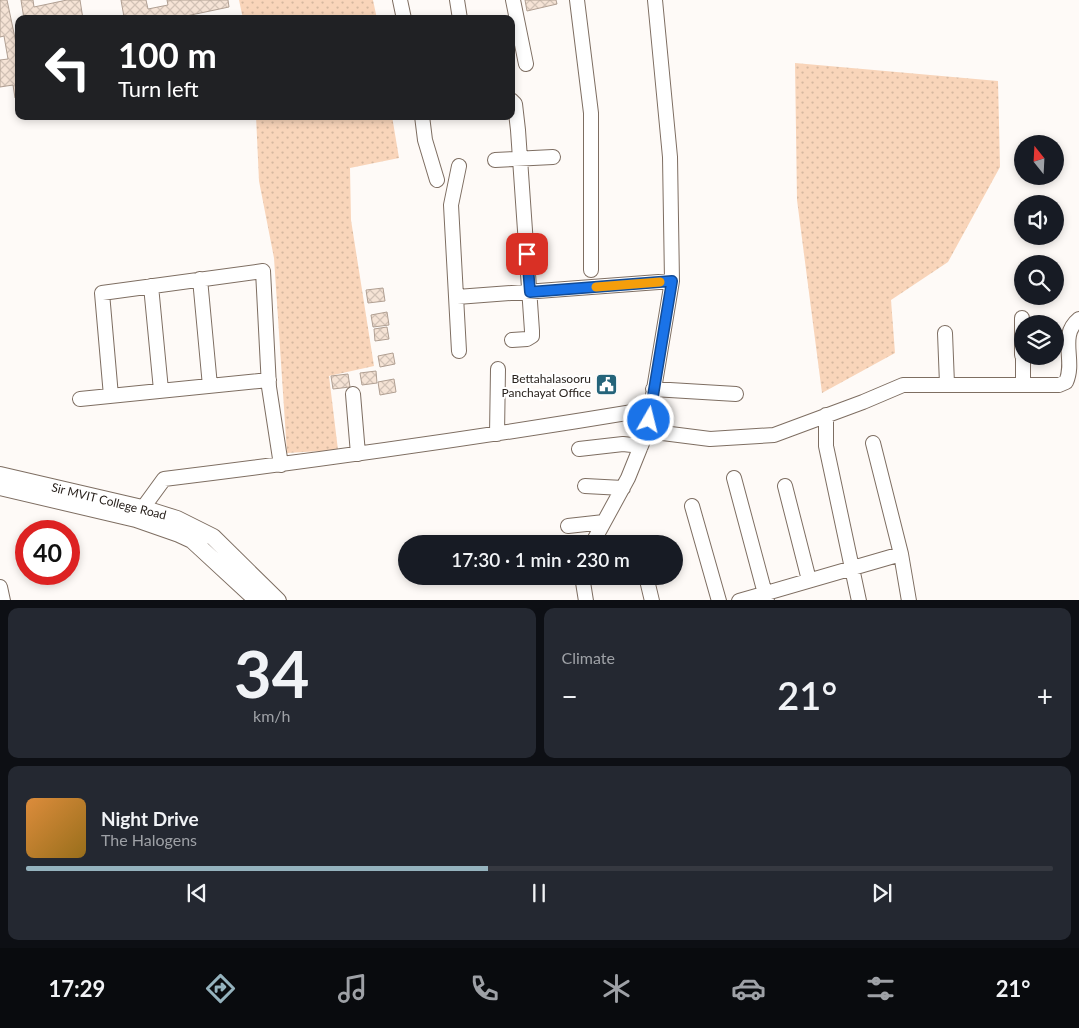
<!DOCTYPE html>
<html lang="en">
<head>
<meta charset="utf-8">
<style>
  body { margin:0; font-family:Lato,sans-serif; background:#242831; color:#f1f3f6; height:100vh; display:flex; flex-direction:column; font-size:19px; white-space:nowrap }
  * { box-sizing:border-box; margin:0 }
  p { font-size:16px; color:#9ea1a6 }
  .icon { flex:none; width:28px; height:28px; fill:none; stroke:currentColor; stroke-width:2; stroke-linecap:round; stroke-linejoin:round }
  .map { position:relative; height:600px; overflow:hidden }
  .drawer { display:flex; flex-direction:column; gap:8px; padding:8px; background:#0d0f14; flex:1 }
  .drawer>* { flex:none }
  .hud { position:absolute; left:15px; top:15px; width:500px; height:105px; border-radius:10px; box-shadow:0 2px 8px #0003; background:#202124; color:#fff; overflow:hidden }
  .needle { width:32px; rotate:342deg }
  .controls { position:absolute; left:1014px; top:135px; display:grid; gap:10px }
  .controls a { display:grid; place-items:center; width:50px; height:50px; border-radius:50%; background:#171b24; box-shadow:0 2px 8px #0003; font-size:25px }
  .speed { position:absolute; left:15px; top:520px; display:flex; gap:10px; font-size:25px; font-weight:700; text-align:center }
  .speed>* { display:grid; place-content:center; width:65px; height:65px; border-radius:50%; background:#171b24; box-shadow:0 2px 8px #0003; line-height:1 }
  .speed .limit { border:8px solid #d22; background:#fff; color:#111 }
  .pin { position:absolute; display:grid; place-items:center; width:42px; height:42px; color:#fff; margin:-21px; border-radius:10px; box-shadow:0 2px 8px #0006 }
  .me { position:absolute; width:55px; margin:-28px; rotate:8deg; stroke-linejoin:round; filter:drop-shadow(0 0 4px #0008) }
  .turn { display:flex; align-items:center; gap:18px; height:105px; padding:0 20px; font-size:22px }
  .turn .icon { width:65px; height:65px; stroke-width:2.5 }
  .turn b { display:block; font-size:35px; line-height:42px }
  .big { font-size:38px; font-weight:600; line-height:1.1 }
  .drawer .tile { flex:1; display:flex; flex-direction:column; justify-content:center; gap:8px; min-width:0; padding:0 18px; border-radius:10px; background:#242831 }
  .drawer .dial { align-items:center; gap:0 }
  .dial b { font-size:65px; line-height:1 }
  .song { display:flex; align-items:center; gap:15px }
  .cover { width:60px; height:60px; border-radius:8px; background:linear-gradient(135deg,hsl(30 70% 55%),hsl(40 70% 35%)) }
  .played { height:5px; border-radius:2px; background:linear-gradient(90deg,#95b3be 45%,#363941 45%) }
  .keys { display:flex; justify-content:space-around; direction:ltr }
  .heat { display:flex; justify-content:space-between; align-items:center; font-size:28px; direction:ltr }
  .drawer .tiles { flex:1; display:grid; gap:8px; grid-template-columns:1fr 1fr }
  .tile:last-child { grid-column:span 2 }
  .trip { position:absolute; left:398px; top:535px; width:285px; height:50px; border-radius:25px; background:#171b24; box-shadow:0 2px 8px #0003; font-weight:600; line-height:50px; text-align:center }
  .tab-bar { display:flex; height:80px; justify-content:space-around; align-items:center; background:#090b0e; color:#9ea1a6 }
  .tab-bar .icon { width:35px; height:35px }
  .tab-bar .active { color:#95b3be }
  .tab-bar b { font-size:22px; color:#f1f3f6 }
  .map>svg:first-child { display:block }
</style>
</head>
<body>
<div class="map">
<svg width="1079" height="601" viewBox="0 0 1079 601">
  <defs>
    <pattern id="grass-dots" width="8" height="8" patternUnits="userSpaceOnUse" patternTransform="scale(1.25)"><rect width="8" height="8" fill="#f9d5ba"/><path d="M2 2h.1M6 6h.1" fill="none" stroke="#d5b79f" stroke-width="1.8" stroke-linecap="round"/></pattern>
    <pattern id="building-cross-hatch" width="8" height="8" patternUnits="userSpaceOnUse" patternTransform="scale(1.25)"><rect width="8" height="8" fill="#f5e3d5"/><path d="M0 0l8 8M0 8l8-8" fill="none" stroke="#d2c2b6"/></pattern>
  </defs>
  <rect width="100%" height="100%" fill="#fefaf7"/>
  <!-- grass -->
  <path fill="url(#grass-dots)" d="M239,0H373L377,19H243Z
    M795,63L998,81L1000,167L948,262L891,300L895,353L822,393L797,200Z
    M256,116H392L399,158L350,168L351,220L374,366L329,376L338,450L287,453L274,258L259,181Z"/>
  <!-- building -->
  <path fill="url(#building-cross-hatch)" stroke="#b09f92" d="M0,0H7L19,57V98H15L13,85L0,87V60L8,59L4,36L0,37Z
    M21,0H33L34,7L67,0H80L83,19H24Z
    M121,0H146L148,9L168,5L167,0H228L229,7L172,19H117L124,17Z
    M525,0H556L557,4L527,11Z
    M383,288L385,301L368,303L366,290Z
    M387,312L389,325L373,327L371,315Z
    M387,327L389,339L375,341L374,329Z
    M393,353L395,364L380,367L378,356Z
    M376,371L377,383L362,385L360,373Z
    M348,374L350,387L333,389L331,376Z
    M394,379L396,392L380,395L378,382Z"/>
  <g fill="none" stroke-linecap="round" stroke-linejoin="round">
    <defs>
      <path id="minor" d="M400,0L404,19
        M457,0L460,19
        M513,0L526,64
        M577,0L591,113V270
        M511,100L515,104L518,130L532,331V336L527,339L512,340
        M422,116L425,140L437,180
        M495,160L553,157
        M200,279L210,386
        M151,286L161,390
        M457,297L672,281
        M1022,318V355
        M945,333L947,384
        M459,351L451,205L459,166
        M1023,356V384
        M653,389L736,394
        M353,394L358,454
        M111,396L102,293L263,271L269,387L281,465
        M80,399L269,380
        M826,415V446L859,601
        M647,431L710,439L774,435L863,402L903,385H1059L1066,382C1076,360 1058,336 1079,319
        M497,434L498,369
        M579,449L623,444L641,446
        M734,478L767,601
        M585,486L623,488
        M785,486L809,580
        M692,506L719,601
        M137,516L164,479C327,459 489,436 651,409
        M568,526L604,522
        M639,543V544
        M592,544L628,478L647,431L672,281L670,157L655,0
        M901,554L909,601
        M582,576L586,601
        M646,576L652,601
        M0,587L3,601
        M739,601L901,554L873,443"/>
      <path id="major" d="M0,475L142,508L177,519L213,537L278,601
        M0,487L136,519L179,534L192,540L258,601"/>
    </defs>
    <!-- minor casing -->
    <use href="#minor" stroke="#7e6e62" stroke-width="16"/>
    <!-- major casing -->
    <use href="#major" stroke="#7e6e62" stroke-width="18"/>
    <!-- minor -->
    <use href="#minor" stroke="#fff" stroke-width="14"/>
    <!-- major -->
    <use href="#major" stroke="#fff" stroke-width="16"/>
  </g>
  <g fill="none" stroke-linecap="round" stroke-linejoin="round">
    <defs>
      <path id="route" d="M527,254L530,292L672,281L649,420"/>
    </defs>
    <!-- route casing -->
    <use href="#route" stroke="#114b97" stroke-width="12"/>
    <!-- route -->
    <use href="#route" stroke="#1a73e8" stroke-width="9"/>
    <!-- slow -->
    <path stroke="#f59e0b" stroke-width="9" d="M596,287L660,282"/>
  </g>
  <!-- icons -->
  <defs>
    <symbol id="civic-square" viewBox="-11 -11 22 22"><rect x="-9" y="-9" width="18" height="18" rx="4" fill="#25647a" stroke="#fff"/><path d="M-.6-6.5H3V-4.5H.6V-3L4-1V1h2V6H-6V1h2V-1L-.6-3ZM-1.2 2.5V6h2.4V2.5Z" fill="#fff"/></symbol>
  </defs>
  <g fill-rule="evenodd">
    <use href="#civic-square" x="594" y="372" width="25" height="25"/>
  </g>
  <g text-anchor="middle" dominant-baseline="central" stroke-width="4" stroke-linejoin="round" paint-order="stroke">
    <!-- poi labels -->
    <g font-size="12" fill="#29221d" stroke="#fff" text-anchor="end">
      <text x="591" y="378">Bettahalasooru<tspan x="591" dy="14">Panchayat Office</tspan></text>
    </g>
    <!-- street labels -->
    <g font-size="12" fill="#29221d" stroke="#fff">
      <text transform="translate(109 501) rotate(14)">Sir MVIT College Road</text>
    </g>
  </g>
</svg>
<div class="controls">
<a><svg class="needle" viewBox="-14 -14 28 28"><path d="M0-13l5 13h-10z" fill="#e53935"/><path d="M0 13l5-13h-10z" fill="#9ea1a6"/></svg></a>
<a><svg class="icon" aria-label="sound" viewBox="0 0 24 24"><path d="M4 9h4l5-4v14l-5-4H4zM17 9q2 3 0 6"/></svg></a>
<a><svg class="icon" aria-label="search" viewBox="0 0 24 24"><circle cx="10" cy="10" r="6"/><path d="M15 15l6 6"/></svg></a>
<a><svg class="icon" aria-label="layers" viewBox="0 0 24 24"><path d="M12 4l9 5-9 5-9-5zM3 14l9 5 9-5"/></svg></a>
</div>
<div class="speed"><div class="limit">40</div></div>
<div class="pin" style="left:527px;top:254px;background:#d93025"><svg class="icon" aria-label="arrive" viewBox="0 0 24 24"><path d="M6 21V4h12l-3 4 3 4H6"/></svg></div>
<svg class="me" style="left:649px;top:420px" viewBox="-20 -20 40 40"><circle r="17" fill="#1a73e8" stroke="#fff" stroke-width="3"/><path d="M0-11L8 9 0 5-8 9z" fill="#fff"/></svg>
<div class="trip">17:30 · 1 min · 230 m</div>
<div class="hud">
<div class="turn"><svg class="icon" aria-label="left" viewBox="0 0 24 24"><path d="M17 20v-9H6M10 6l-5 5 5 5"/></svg><div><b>100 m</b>Turn left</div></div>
</div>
</div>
<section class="drawer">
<div class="tiles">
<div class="tile dial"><b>34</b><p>km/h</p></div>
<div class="tile"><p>Climate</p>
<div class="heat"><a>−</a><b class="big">21°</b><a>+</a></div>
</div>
<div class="tile">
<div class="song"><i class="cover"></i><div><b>Night Drive</b><p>The Halogens</p></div></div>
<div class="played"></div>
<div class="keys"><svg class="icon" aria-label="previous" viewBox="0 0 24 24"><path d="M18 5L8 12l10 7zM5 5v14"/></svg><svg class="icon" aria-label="pause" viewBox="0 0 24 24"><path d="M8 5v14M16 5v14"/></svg><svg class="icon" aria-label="next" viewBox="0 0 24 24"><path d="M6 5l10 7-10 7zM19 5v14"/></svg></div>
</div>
</div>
</section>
<nav class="tab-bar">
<b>17:29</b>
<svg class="icon active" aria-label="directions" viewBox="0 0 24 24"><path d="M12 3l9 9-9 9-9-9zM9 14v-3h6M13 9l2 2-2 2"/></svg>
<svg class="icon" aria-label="music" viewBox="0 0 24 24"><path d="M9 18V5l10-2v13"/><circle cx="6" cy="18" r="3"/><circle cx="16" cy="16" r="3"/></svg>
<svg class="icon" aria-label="phone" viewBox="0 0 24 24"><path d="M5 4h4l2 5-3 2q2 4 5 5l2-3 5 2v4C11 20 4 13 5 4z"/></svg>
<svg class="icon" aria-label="climate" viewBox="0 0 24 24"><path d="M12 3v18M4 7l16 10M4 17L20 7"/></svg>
<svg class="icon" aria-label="car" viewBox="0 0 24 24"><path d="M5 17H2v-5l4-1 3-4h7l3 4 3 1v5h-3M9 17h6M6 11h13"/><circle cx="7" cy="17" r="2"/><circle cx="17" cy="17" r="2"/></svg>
<svg class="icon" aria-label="filters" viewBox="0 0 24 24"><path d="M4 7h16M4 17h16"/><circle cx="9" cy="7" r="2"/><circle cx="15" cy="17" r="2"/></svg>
<b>21°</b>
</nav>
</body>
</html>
